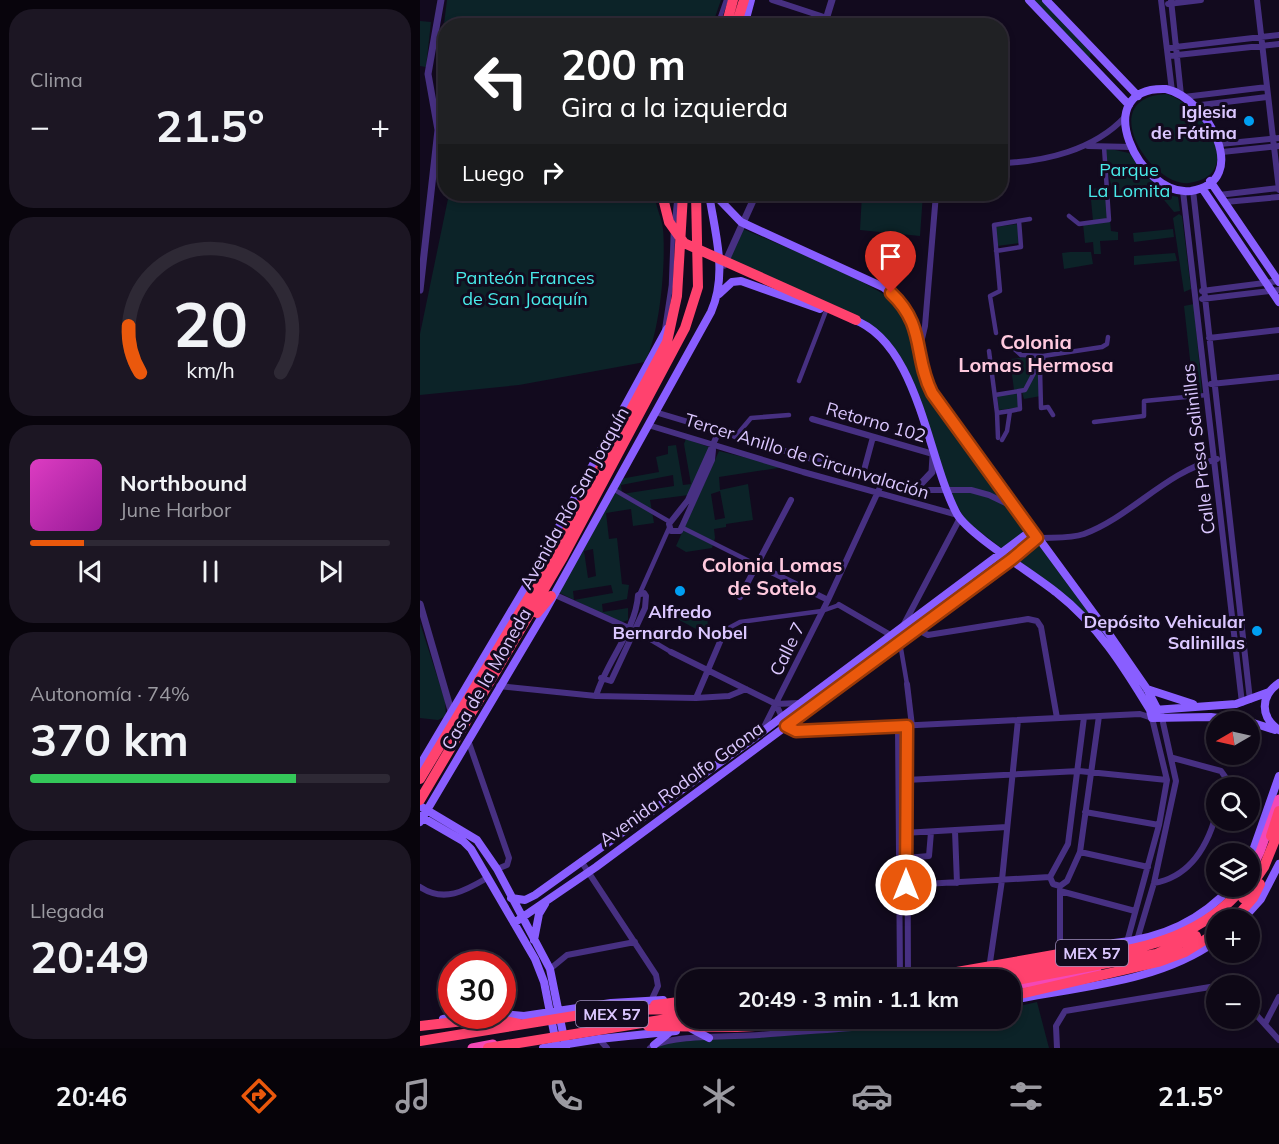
<!DOCTYPE html>
<html lang="es">
<head>
<meta charset="utf-8">
<style>
  body { margin:0; font-family:Mulish,sans-serif; background:#1c1623; color:#f1f3f6; height:100vh; display:flex; flex-direction:column; font-size:22px; white-space:nowrap }
  * { box-sizing:border-box; margin:0 }
  p { font-size:20px; color:#9b9aa1 }
  .icon { flex:none; width:33px; height:33px; fill:none; stroke:currentColor; stroke-width:2; stroke-linecap:round; stroke-linejoin:round }
  .map { position:relative; flex:1; overflow:hidden }
  .side { display:flex; flex-direction:column; gap:9px; padding:9px; background:#08040c; width:420px }
  .side>* { flex:none }
  .hud { position:absolute; left:18px; top:18px; width:570px; height:183px; border-radius:24px; box-shadow:0 3px 9px #0003,0 0 0 2px #2e2935; background:#202124; color:#fff; overflow:hidden }
  .needle { width:39px; rotate:261deg }
  .controls { position:absolute; left:786px; top:711px; display:grid; gap:12px }
  .controls a { display:grid; place-items:center; width:54px; height:54px; border-radius:50%; background:#0e0816; box-shadow:0 3px 9px #0003,0 0 0 2px #2e2935; font-size:30px }
  .speed { position:absolute; left:18px; top:951px; display:flex; gap:12px; font-size:30px; font-weight:700; text-align:center }
  .speed>* { display:grid; place-content:center; width:78px; height:78px; border-radius:50%; background:#0e0816; box-shadow:0 3px 9px #0003,0 0 0 2px #2e2935; line-height:1 }
  .speed .limit { border:9px solid #d22; background:#fff; color:#111 }
  .pin { position:absolute; display:grid; place-items:center; width:51px; height:51px; color:#fff; margin:-62px -26px; border-radius:50% 50% 50% 0; rotate:-45deg; box-shadow:0 0 6px #0007 }
  .pin .icon { rotate:45deg }
  .me { position:absolute; width:66px; margin:-33px; rotate:0deg; stroke-linejoin:round; filter:drop-shadow(0 0 4px #0008) }
  .turn { display:flex; align-items:center; gap:21px; height:126px; padding:0 24px; font-size:27px }
  .turn .icon { width:78px; height:78px; stroke-width:2.5 }
  .turn b { display:block; font-size:42px; line-height:51px }
  .then { display:flex; align-items:center; height:57px; padding:0 24px; background:#0003; gap:12px; font-size:22px }
  .big { font-size:45px; font-weight:700; line-height:1.1 }
  .side .tile { flex:1; display:flex; flex-direction:column; justify-content:center; gap:9px; min-width:0; padding:0 21px; border-radius:24px; background:#1c1623 }
  .side .dial { align-items:center; gap:0 }
  .dial svg { height:156px; overflow:visible; fill:none; stroke:#2e2935; stroke-width:7; stroke-linecap:round; text-anchor:middle }
  .dial text { fill:#f1f3f6; stroke:none }
  .song { display:flex; align-items:center; gap:18px }
  .cover { width:72px; height:72px; border-radius:9px; background:linear-gradient(135deg,hsl(310 70% 55%),hsl(300 70% 35%)) }
  .played { height:6px; border-radius:3px; background:linear-gradient(90deg,#ea580c 15%,#2e2935 15%) }
  .keys { display:flex; justify-content:space-around; direction:ltr }
  .heat { display:flex; justify-content:space-between; align-items:center; font-size:33px; direction:ltr }
  .charge { height:9px; border-radius:4px; background:linear-gradient(90deg,#34c759 74%,#2e2935 0) }
  .trip { position:absolute; left:256px; top:969px; width:345px; height:60px; border-radius:24px; background:#0e0816; box-shadow:0 3px 9px #0003,0 0 0 2px #2e2935; font-weight:700; line-height:60px; text-align:center }
  .dock { display:flex; height:96px; justify-content:space-around; align-items:center; background:#060309; color:#9b9aa1 }
  .dock .icon { width:42px; height:42px }
  .dock .selected { color:#ea580c }
  .dock b { font-size:27px; color:#f1f3f6 }
  main { display:flex; flex:1; min-height:0 }
  .map>svg:first-child { display:block }
</style>
</head>
<body>
<main>
<section class="side">
<div class="tile"><p>Clima</p>
<div class="heat"><a>−</a><b class="big">21.5°</b><a>+</a></div>
</div>
<div class="tile dial"><svg viewBox="0 0 100 80">
<path d="M14 69A42 42 0 1 1 86 69"/>
<path d="M14 69A42 42 0 0 1 8 45" stroke="#ea580c"/>
<text x="50" y="56" font-size="32" font-weight="700">20</text>
<text x="50" y="72" font-size="11">km/h</text>
</svg></div>
<div class="tile">
<div class="song"><i class="cover"></i><div><b>Northbound</b><p>June Harbor</p></div></div>
<div class="played"></div>
<div class="keys"><svg class="icon" aria-label="previous" viewBox="0 0 24 24"><path d="M18 5L8 12l10 7zM5 5v14"/></svg><svg class="icon" aria-label="pause" viewBox="0 0 24 24"><path d="M8 5v14M16 5v14"/></svg><svg class="icon" aria-label="next" viewBox="0 0 24 24"><path d="M6 5l10 7-10 7zM19 5v14"/></svg></div>
</div>
<div class="tile"><p>Autonomía · 74%</p><b class="big">370 km</b><div class="charge"></div></div>
<div class="tile"><p>Llegada</p><b class="big">20:49</b></div>
</section>
<div class="map">
<svg width="859" height="1048" viewBox="0 0 859 1048">
  <rect width="100%" height="100%" fill="#120a1e"/>
  <!-- green -->
  <path fill="#0c2328" fill-rule="evenodd" d="M27,0H301L292,26L34,25L24,24Z
    M613,0H621L671,51L669,61Z
    M0,21L11,22L6,67L0,66Z
    M746,94C782,104 828,175 769,183C732,188 673,98 746,94Z
    M681,147L709,153L748,195L758,197L760,211L754,212L740,195L695,199Z
    M686,187L689,219L673,221L670,189Z
    M29,194H235C235,206 242,218 243,229C246,264 240,332 225,362L99,385L0,395V334Z
    M442,194H503L500,236L440,230Z
    M759,214L762,216L771,289L764,292L753,218Z
    M690,221L691,231L698,232V240L680,241L681,254H674L673,242L665,243L663,224Z
    M597,224L600,243L577,246L575,227Z
    M323,229C355,243 470,288 486,312C500,334 495,364 504,388L610,531L584,550L546,521L529,491L469,343L418,307L309,260Z
    M753,229L754,237L714,242L713,233Z
    M650,252H671L673,264L644,269L642,253Z
    M755,253L757,261L714,265V256Z
    M774,304L782,393L774,395L764,306Z
    M618,356L621,396L604,399L601,389L594,390L590,359Z
    M597,393L599,408L579,410L577,395Z
    M266,439L292,448L269,495L230,500L234,523L213,526L211,509L186,513L189,539L197,538L202,584L209,585L207,599L182,604L183,612L208,608V620L200,623L136,591L200,479L239,472L236,457L248,454V446L256,445L263,485L271,484L264,444ZM253,475L254,486L202,494L201,485ZM173,549L176,576L168,578L164,551ZM191,585L193,593L154,600L153,591Z
    M299,451L364,467L299,477L300,490L328,484L333,520L306,524V527L294,529L295,538L292,548L266,552L256,546ZM300,491L305,518L295,520L291,494Z
    M618,541L699,651L726,695L693,650L598,560Z
    M286,607L289,636L250,615V613Z
    M0,623L25,701L26,716L18,720L0,718Z
    M617,1002L629,1048H237C257,1036 328,1037 354,1035C433,1030 512,1019 591,1018V1008Z"/>
  <g fill="none" stroke-linecap="round" stroke-linejoin="round">
    <!-- pedestrian -->
    <path stroke="#473082" stroke-width="4.5" d="M297,26L306,0
      M649,216L659,224L689,220L684,147
      M254,224L257,194
      M576,251L601,247L599,221
      M244,331L251,285L253,232
      M576,333L570,296L580,291L574,225L610,219
      M592,347L601,355L623,356L682,347L687,344L688,337
      M569,351L577,413L590,411
      M379,381L406,311
      M575,395L599,391
      M577,413L578,438
      M674,422L724,416V401L787,395
      M315,437L331,418L369,415
      M582,440L587,431L590,411L600,409L599,391L605,390L623,356L624,370H620L621,408L628,407L633,415
      M193,489L250,522
      M261,527L337,565
      M220,593L249,528
      M214,630L251,652
      M305,630L320,622L402,611L419,605
      M480,643L487,684"/>
    <!-- minor -->
    <path stroke="#473082" stroke-width="6" d="M352,0L407,18
      M741,0L752,91
      M751,0L761,95
      M837,0L859,190
      M748,4L781,0
      M747,48L859,35
      M748,56L859,44
      M764,97L847,87
      M773,106L847,97
      M800,144L859,138
      M668,146L711,147
      M802,152L859,146
      M580,163C625,162 674,150 705,117
      M773,190L830,700
      M763,191L822,703
      M799,195L859,188
      M805,202L859,197
      M782,291L859,281
      M782,299L859,290
      M789,338L859,330
      M500,347L505,326L516,194
      M791,384L859,377
      M235,412L495,490H551L569,495L594,507
      M392,419L513,454
      M228,425L383,472L538,515
      M293,450L292,460L260,531H251L249,524L268,500L299,431
      M443,474L453,437
      M618,538C633,537 650,539 664,534C712,516 745,472 797,459
      M337,565L408,600
      M133,594L211,629
      M320,597L371,500
      M419,605L474,637
      M483,626L540,518
      M496,629L508,635L608,619L617,621L621,627L637,718
      M251,652L356,704L366,726L376,731L720,714L732,718L747,780L739,825L707,942
      M487,684L492,726
      M79,686L176,696L276,698L309,696L326,689
      M176,696C186,662 216,630 218,595L224,593L226,596L225,608L191,681L181,678
      M276,698L305,630
      M356,704L379,703
      M664,717L648,844L630,877L633,884L640,886L647,881L660,852L679,716
      M487,726L488,976
      M478,727L480,977
      M342,731L408,600L463,481
      M49,743L89,858L87,865L77,869
      M753,758L801,771L806,778L805,788
      M486,780L659,771L747,780
      M665,812L739,825
      M535,831L537,883
      M483,833L587,827
      M660,852L728,867
      M486,858L509,856L511,832
      M161,861L236,975L238,986L231,1001
      M734,883C769,877 787,847 796,815
      M486,885L630,877
      M0,887C24,903 45,891 67,878
      M640,890V949
      M640,891L715,911
      M717,940L734,883L756,781L742,718
      M570,962L582,880L598,720
      M130,969L147,955L215,942
      M830,1008L859,1040
      M845,1024L859,997
      M179,1039L187,1048
      M230,1048C248,1034 314,1037 339,1035C397,1030 456,1028 514,1018
      M637,1048L636,1026L645,1011L796,986"/>
    <!-- tertiary -->
    <path stroke="#473082" stroke-width="7" d="M404,26L412,0
      M304,265L336,194
      M0,290L18,130L8,74L21,0
      M495,490L512,472L513,456
      M0,604L32,714"/>
    <!-- secondary -->
    <path stroke="#895eff" stroke-width="8" d="M609,0L709,105
      M626,0L718,96
      M324,26L331,0
      M746,89C787,98 833,181 771,191C720,198 666,86 746,89Z
      M790,181L859,282
      M782,188L859,302
      M294,194L321,222L463,287C508,319 491,351 512,393L689,634L727,689L742,718
      M299,294L312,282L321,281L400,309
      M432,319C499,342 507,459 537,514C549,535 615,575 637,593C677,624 704,667 730,710L732,718L791,717L828,722
      M859,683C840,696 840,717 859,730
      M727,689L773,704
      M734,710L816,704L849,692
      M830,722L855,730
      M0,765L112,576L247,329
      M0,806L57,840L77,869L130,969L146,1048
      M0,816L43,841L51,849L115,959L124,982L137,1048
      M0,822L124,613L291,312C308,274 295,233 289,194
      M830,859L859,776
      M91,898L105,900L115,895L330,741L612,530
      M822,920L841,899L859,864
      M94,923L176,867L592,559L617,538
      M114,940L119,914L125,904
      M694,943C740,939 780,922 812,886
      M453,980L498,975
      M603,998C668,986 742,980 796,941
      M82,1014L104,1016L191,1003L243,1000
      M23,1019L40,1016
      M272,1029L289,1038
      M234,1045L250,1032
      M123,1048L179,1039L256,1031"/>
    <!-- trunk -->
    <path stroke="#f448b6" stroke-width="9" d="M830,872L840,852L859,799
      M591,986L677,971
      M254,1021L322,1018
      M52,1048L73,1044"/>
    <!-- motorway -->
    <path stroke="#ff426e" stroke-width="10" d="M306,26L313,0
      M316,26L324,0
      M242,194L249,222L264,243L436,320
      M117,613L131,596
      M0,779L133,557L247,342L257,296L263,194
      M0,800L143,557L265,328L278,287L276,194
      M851,836L859,811
      M823,898L844,867L859,830
      M814,920L833,898L840,884
      M491,980L679,947L701,946
      M540,980C582,973 623,967 664,959C725,947 782,938 824,886
      M591,981L736,954L776,936
      M591,996L738,962L765,952L796,933
      M235,1005L267,1001
      M0,1026L70,1018L99,1024
      M228,1026L317,1027L482,1018
      M0,1041L191,1010L267,1009
      M68,1048L259,1017L267,1014"/>
  </g>
  <g fill="none" stroke-linecap="round" stroke-linejoin="round">
    <defs>
      <path id="route" d="M471,293C506,326 493,355 512,393L617,538L592,559L366,726L376,731L487,726L486,885"/>
    </defs>
    <!-- route casing -->
    <use href="#route" stroke="#983908" stroke-width="15"/>
    <!-- route -->
    <use href="#route" stroke="#ea580c" stroke-width="10"/>
  </g>
  <!-- markers -->
  <g fill="#009ff2" stroke="#120a1e" stroke-width="2">
    <circle cx="829" cy="121" r="6"/>
    <circle cx="260" cy="591" r="6"/>
    <circle cx="837" cy="631" r="6"/>
  </g>
  <g text-anchor="middle" dominant-baseline="central" stroke-width="6" stroke-linejoin="round" paint-order="stroke">
    <!-- shield labels -->
    <g fill="#120a1e" stroke="#9f8ebc" stroke-width="1.5">
      <rect x="636" y="940" width="72" height="26" rx="4.5"/>
      <rect x="156" y="1001" width="72" height="26" rx="4.5"/>
    </g>
    <g font-size="16" font-weight="bold" fill="#dbc7ff">
      <text x="672" y="953">MEX 57</text>
      <text x="192" y="1014">MEX 57</text>
    </g>
    <!-- poi labels -->
    <g font-size="18" font-weight="bold" fill="#dbc7ff" stroke="#120a1e" text-anchor="end">
      <text x="817" y="111">Iglesia<tspan x="817" dy="21">de Fátima</tspan></text>
      <text x="260" y="611" text-anchor="middle">Alfredo<tspan x="260" dy="21">Bernardo Nobel</tspan></text>
      <text x="825" y="621">Depósito Vehicular<tspan x="825" dy="21">Salinillas</tspan></text>
    </g>
    <!-- park labels -->
    <g font-size="18" fill="#48eae9" stroke="#120a1e">
      <text x="709" y="169">Parque<tspan x="709" dy="21">La Lomita</tspan></text>
      <text x="105" y="277">Panteón Frances<tspan x="105" dy="21">de San Joaquín</tspan></text>
    </g>
    <!-- street labels -->
    <g font-size="18" fill="#dbc7ff" stroke="#120a1e">
      <text transform="translate(456 422) rotate(16)">Retorno 102</text>
      <text transform="translate(778 449) rotate(-97)">Calle Presa Salinillas</text>
      <text transform="translate(387 456) rotate(17)">Tercer Anillo de Circunvalación</text>
      <text transform="translate(154 498) rotate(-61)">Avenida Río San Joaquín</text>
      <text transform="translate(367 649) rotate(-64)">Calle 7</text>
      <text transform="translate(66 679) rotate(-60)">Casa de la Moneda</text>
      <text transform="translate(261 784) rotate(-36)">Avenida Rodolfo Gaona</text>
    </g>
    <!-- neighbourhood labels -->
    <g font-size="20" font-weight="bold" fill="#ffc9de" stroke="#120a1e">
      <text x="616" y="341">Colonia<tspan x="616" dy="23">Lomas Hermosa</tspan></text>
      <text x="352" y="564">Colonia Lomas<tspan x="352" dy="23">de Sotelo</tspan></text>
    </g>
  </g>
</svg>
<div class="controls">
<a><svg class="needle" viewBox="-14 -14 28 28"><path d="M0-13l5 13h-10z" fill="#e53935"/><path d="M0 13l5-13h-10z" fill="#9b9aa1"/></svg></a>
<a><svg class="icon" aria-label="search" viewBox="0 0 24 24"><circle cx="10" cy="10" r="6"/><path d="M15 15l6 6"/></svg></a>
<a><svg class="icon" aria-label="layers" viewBox="0 0 24 24"><path d="M12 4l9 5-9 5-9-5zM3 14l9 5 9-5"/></svg></a>
<a>+</a>
<a>−</a>
</div>
<div class="speed"><div class="limit">30</div></div>
<div class="pin" style="left:471px;top:293px;background:#d93025"><svg class="icon" aria-label="arrive" viewBox="0 0 24 24"><path d="M6 21V4h12l-3 4 3 4H6"/></svg></div>
<svg class="me" style="left:486px;top:885px" viewBox="-20 -20 40 40"><circle r="17" fill="#ea580c" stroke="#fff" stroke-width="3"/><path d="M0-11L8 9 0 5-8 9z" fill="#fff"/></svg>
<div class="trip">20:49 · 3 min · 1.1 km</div>
<div class="hud">
<div class="turn"><svg class="icon" aria-label="left" viewBox="0 0 24 24"><path d="M17 20v-9H6M10 6l-5 5 5 5"/></svg><div><b>200 m</b>Gira a la izquierda</div></div>
<div class="then">Luego<svg class="icon" aria-label="right" viewBox="0 0 24 24"><path d="M7 20v-9h11M14 6l5 5-5 5"/></svg></div>
</div>
</div>
</main>
<nav class="dock">
<b>20:46</b>
<svg class="icon selected" aria-label="directions" viewBox="0 0 24 24"><path d="M12 3l9 9-9 9-9-9zM9 14v-3h6M13 9l2 2-2 2"/></svg>
<svg class="icon" aria-label="music" viewBox="0 0 24 24"><path d="M9 18V5l10-2v13"/><circle cx="6" cy="18" r="3"/><circle cx="16" cy="16" r="3"/></svg>
<svg class="icon" aria-label="phone" viewBox="0 0 24 24"><path d="M5 4h4l2 5-3 2q2 4 5 5l2-3 5 2v4C11 20 4 13 5 4z"/></svg>
<svg class="icon" aria-label="climate" viewBox="0 0 24 24"><path d="M12 3v18M4 7l16 10M4 17L20 7"/></svg>
<svg class="icon" aria-label="car" viewBox="0 0 24 24"><path d="M5 17H2v-5l4-1 3-4h7l3 4 3 1v5h-3M9 17h6M6 11h13"/><circle cx="7" cy="17" r="2"/><circle cx="17" cy="17" r="2"/></svg>
<svg class="icon" aria-label="filters" viewBox="0 0 24 24"><path d="M4 7h16M4 17h16"/><circle cx="9" cy="7" r="2"/><circle cx="15" cy="17" r="2"/></svg>
<b>21.5°</b>
</nav>
</body>
</html>
